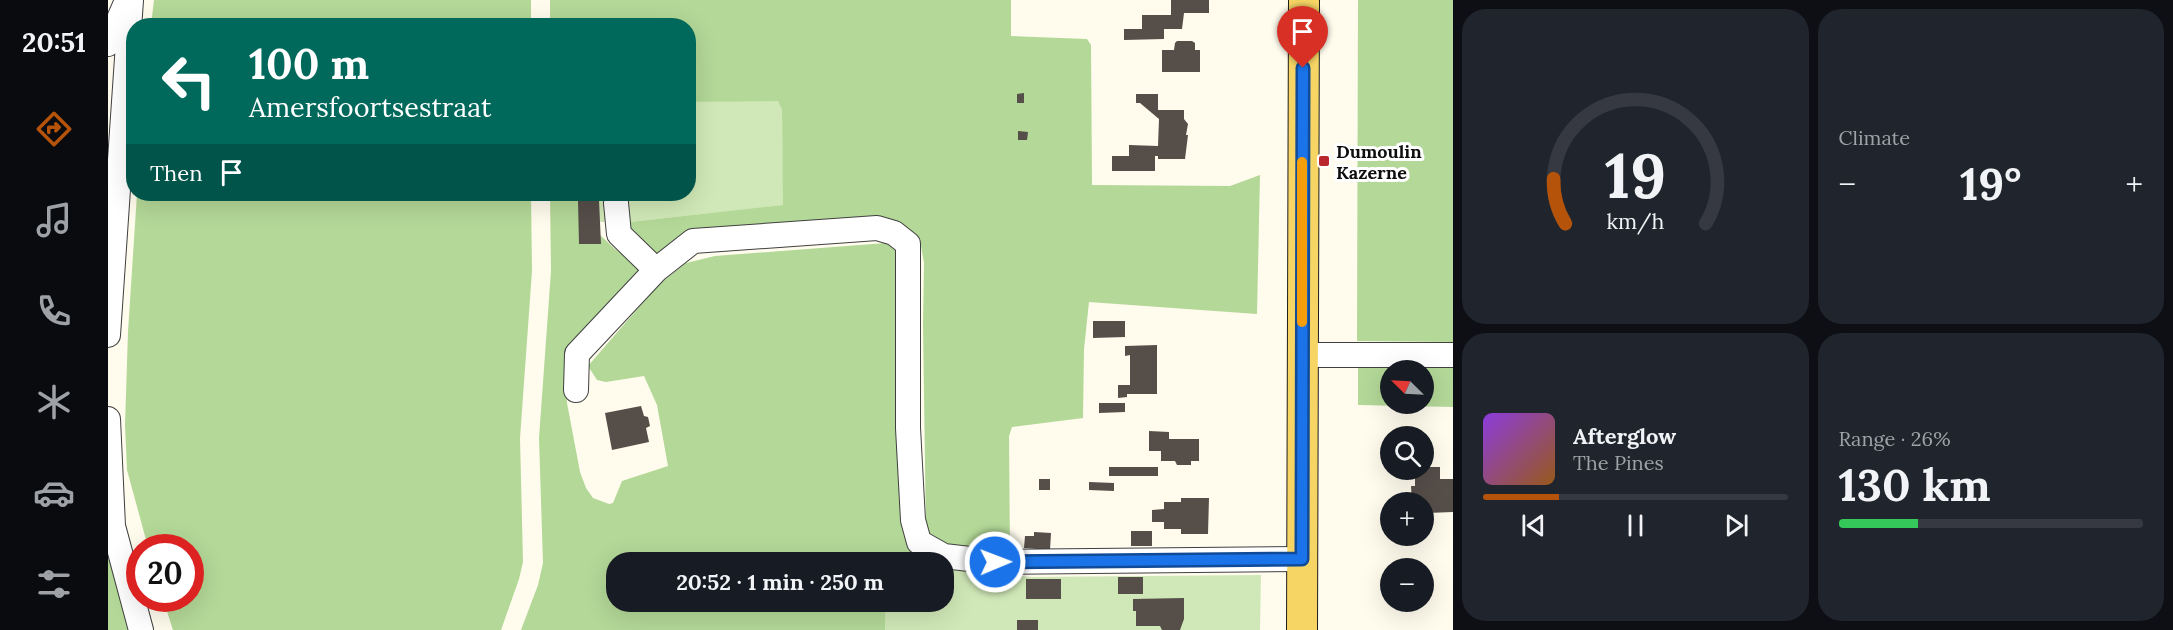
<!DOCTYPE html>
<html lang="en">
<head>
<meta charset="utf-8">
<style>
  body { margin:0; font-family:Lora,serif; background:#20242c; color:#f1f3f6; height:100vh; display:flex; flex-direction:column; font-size:22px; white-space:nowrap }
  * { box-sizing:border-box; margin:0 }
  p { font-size:20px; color:#9ea1a6 }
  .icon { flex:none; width:33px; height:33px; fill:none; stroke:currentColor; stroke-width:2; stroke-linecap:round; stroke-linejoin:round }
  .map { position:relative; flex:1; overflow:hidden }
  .panel { display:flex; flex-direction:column; gap:9px; padding:9px; background:#0d0f14; width:720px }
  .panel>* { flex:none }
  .hud { position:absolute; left:18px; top:18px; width:570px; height:183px; border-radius:24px; box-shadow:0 6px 24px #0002; background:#00695c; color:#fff; overflow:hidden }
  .needle { width:39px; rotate:294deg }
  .fabs { position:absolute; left:1272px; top:360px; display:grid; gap:12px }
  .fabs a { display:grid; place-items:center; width:54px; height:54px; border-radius:50%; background:#171b24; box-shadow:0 6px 24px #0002; font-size:30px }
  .speed { position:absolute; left:18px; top:534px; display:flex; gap:12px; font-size:30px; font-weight:700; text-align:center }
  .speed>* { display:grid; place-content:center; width:78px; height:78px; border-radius:50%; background:#171b24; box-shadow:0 6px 24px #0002; line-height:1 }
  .speed .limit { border:9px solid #d22; background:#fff; color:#111 }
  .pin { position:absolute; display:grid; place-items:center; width:51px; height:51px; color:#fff; margin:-62px -26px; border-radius:50% 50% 50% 0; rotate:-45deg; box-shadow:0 0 6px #0007 }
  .pin .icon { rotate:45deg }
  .me { position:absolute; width:66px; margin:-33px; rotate:89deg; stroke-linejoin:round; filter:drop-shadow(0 0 4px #0008) }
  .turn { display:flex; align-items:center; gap:21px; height:126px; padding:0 24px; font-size:27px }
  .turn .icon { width:78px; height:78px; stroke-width:2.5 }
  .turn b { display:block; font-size:42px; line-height:51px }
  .then { display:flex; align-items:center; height:57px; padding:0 24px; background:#0003; gap:12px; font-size:22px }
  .big { font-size:45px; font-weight:700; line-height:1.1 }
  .panel .tile { flex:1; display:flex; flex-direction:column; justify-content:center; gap:9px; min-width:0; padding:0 21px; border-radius:24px; background:#20242c }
  .panel .dial { align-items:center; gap:0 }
  .dial svg { height:156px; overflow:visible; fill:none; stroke:#363941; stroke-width:7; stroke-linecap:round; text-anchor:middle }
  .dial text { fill:#f1f3f6; stroke:none }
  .song { display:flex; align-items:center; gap:18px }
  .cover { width:72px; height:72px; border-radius:9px; background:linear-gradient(135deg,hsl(270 70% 55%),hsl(30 70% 35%)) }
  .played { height:6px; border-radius:3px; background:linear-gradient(90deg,#b45309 25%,#363941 25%) }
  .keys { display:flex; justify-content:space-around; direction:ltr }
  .heat { display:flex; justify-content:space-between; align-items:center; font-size:33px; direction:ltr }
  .charge { height:9px; border-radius:4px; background:linear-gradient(90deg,#34c759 26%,#363941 0) }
  .panel .tiles { flex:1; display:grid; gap:9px; grid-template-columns:repeat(2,1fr) }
  .trip { position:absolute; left:498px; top:552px; width:348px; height:60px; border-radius:24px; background:#171b24; box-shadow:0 6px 24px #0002; font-weight:700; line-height:60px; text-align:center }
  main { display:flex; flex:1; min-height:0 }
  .dock { display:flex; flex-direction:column; width:108px; justify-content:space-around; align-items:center; background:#090b0e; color:#9ea1a6 }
  .dock .icon { width:42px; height:42px }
  .dock .on { color:#b45309 }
  .dock b { font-size:27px; color:#f1f3f6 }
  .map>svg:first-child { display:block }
</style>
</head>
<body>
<main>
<nav class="dock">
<b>20:51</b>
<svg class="icon on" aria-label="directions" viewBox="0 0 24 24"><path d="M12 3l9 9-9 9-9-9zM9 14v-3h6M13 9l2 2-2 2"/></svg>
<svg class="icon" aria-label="music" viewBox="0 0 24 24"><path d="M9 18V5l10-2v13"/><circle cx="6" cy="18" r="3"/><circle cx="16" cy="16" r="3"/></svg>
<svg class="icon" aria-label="phone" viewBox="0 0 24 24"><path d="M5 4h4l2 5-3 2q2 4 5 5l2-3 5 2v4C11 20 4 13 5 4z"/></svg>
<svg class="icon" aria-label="climate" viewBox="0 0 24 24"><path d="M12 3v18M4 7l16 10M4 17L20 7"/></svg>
<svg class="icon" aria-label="car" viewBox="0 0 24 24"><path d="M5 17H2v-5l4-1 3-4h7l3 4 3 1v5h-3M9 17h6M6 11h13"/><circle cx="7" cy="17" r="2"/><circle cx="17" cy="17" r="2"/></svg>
<svg class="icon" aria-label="filters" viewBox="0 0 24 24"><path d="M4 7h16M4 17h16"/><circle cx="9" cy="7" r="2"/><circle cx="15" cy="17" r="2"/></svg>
</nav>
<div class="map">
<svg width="1345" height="630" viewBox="0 0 1345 630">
  <rect width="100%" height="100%" fill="#fffbed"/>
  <!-- green -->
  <path fill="#d0e8b7" d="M670,100L674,110L676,205L513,223L476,221V194H580L581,102Z
    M836,569L923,577L1153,575L1152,630H777L778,602H836Z"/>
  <!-- forest -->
  <path fill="#b3d897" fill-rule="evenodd" d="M46,0H423V25H43Z
    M442,0H903V36L979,39L983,45L984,185L1122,186L1152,175L1149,314L981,302L976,349L975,418L904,427L901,436L902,556C873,554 839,554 818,531L815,325L816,263L813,246L807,238L795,228L550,257L513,223L675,205L674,110L670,101L581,102L580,26H442Z
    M1250,0H1345V342L1249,341Z
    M29,194H423L424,271L412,438L415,562L411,579L393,630H65L55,599L82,598V548L40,547L19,470L17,425L20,332Z
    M442,194H476L477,221L507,249L537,271L458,380L459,403L472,472L478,488L485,498L501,504L505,503L514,481L560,466L549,405L536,376L498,382L489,380L480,366L550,285L578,263L607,256L778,243L788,250L802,542L810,556L820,562H508V602H778L777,630H413L430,585L435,563L431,438L443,271Z
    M1250,365L1345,367V407L1250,405ZM1282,370H1316V404H1282Z
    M0,549L29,630H0Z"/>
  <!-- building -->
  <path fill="#554e49" d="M1063,0H1101V13H1076L1074,29H1056V39L1016,40V29H1034V15H1063Z
    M1069,41H1084L1087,43V50H1092V72H1054V50H1066L1067,43Z
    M916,93V103H909V94Z
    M1028,94H1050V110H1076V119L1080,124L1078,135H1080L1077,159H1050V156H1047V171H1004V156H1021V145L1050,146L1051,119L1032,103H1028Z
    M910,131L920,132L919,140H910Z
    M491,200L493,244H471L470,201Z
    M985,321H1017V337L985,338Z
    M1049,345V394H1019V397L1010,398V385H1022V355L1017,356V346Z
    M991,403H1017V412L991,413Z
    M533,406L536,416L540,417L542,426L538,428L541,442L504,450L497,413Z
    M1041,431L1061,432V439H1091V461H1083V465H1069L1067,461H1053V451H1041Z
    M1001,467H1050V476H1001Z
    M1316,467H1332V479H1345V512L1319,513V522H1316V502H1304L1303,486H1307V470H1316Z
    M931,479H942V490H931Z
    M981,482L1006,483V491L981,490Z
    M1073,498H1101L1100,534H1073V529H1056V522H1044V510L1056,509V502H1073Z
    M1023,531H1044V546H1023Z
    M926,532L943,533L942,550L916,548L917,536H926Z
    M1010,577H1035V594H1010Z
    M918,579H953V599H918Z
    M1076,598V619L1072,630H1054L1052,626H1028V611H1025V599Z
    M909,620H930V630H909Z"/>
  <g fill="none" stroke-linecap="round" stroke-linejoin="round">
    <defs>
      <path id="minor" d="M0,44L17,5
        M508,203L511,234L548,270
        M0,335L23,0
        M1194,355H1345
        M468,390L469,354L548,270L585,241L769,228L786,233L800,244V428L805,520L811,542L836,556L887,562L1194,559
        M0,419L5,526L33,630"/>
      <path id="major" d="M1194,630L1196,0"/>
    </defs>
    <!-- minor casing -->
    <use href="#minor" stroke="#404040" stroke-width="26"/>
    <!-- major casing -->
    <use href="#major" stroke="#1e1e1e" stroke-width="32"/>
    <!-- minor -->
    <use href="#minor" stroke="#fff" stroke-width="24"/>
    <!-- major -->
    <use href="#major" stroke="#f6d565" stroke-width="30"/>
  </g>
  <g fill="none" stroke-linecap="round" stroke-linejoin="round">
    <defs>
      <path id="route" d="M887,562L1194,559L1195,68"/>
    </defs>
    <!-- route casing -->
    <use href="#route" stroke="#114b97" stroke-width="15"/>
    <!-- route -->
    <use href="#route" stroke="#1a73e8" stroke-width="10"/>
    <!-- slow -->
    <path stroke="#f59e0b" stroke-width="10" d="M1194,322V162"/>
  </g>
  <!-- markers -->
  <rect fill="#ba272c" stroke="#fff" stroke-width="2" x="1210" y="155" width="12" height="12" rx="3"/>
  <g text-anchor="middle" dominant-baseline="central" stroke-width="6" stroke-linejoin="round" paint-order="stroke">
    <!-- poi labels -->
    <g font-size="18" font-weight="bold" fill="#0d0d0d" stroke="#fff" text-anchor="start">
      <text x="1228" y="151">Dumoulin<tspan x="1228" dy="21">Kazerne</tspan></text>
    </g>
  </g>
</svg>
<div class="fabs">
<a><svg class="needle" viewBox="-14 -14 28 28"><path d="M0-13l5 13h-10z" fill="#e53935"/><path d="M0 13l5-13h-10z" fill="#9ea1a6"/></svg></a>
<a><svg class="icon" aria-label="search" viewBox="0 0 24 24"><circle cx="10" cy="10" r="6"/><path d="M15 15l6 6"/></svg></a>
<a>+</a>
<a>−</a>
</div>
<div class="speed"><div class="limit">20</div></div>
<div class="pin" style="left:1195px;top:68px;background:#d93025"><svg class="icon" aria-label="arrive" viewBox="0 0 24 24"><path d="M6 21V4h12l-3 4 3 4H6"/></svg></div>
<svg class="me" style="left:887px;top:562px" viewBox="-20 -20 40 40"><circle r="17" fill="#1a73e8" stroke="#fff" stroke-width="3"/><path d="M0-11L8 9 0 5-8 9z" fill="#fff"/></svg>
<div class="trip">20:52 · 1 min · 250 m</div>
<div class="hud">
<div class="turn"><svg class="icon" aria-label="left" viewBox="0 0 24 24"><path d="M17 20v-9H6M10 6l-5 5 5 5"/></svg><div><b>100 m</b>Amersfoortsestraat</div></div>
<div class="then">Then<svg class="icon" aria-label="arrive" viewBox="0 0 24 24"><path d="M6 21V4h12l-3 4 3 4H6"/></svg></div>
</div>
</div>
<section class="panel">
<div class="tiles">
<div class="tile dial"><svg viewBox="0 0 100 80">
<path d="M14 69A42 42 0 1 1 86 69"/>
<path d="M14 69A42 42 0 0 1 8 46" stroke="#b45309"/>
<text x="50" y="56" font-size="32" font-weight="700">19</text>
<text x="50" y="72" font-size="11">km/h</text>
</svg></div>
<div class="tile"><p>Climate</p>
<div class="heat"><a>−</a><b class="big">19°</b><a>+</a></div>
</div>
<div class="tile">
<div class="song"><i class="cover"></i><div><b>Afterglow</b><p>The Pines</p></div></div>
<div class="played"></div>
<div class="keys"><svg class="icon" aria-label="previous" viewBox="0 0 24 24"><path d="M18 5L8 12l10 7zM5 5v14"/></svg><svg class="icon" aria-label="pause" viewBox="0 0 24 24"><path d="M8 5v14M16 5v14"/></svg><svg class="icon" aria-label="next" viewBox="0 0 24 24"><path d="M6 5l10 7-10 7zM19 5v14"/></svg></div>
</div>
<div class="tile"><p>Range · 26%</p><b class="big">130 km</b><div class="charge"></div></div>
</div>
</section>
</main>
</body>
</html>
